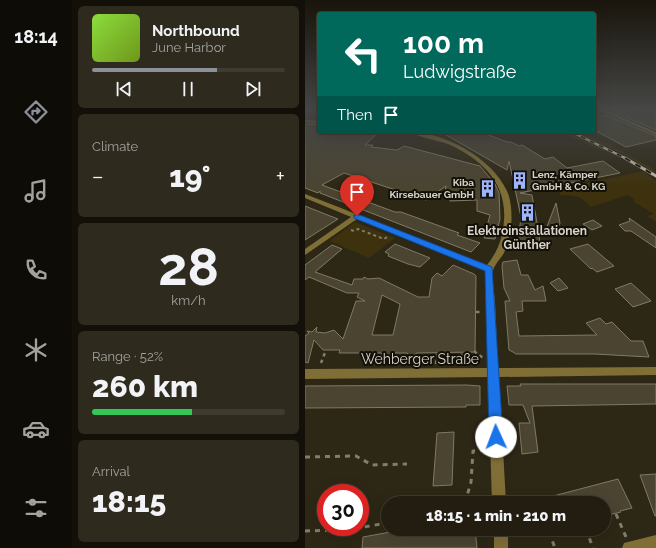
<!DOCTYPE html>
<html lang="en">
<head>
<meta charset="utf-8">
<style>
  body { margin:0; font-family:Raleway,sans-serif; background:#2e2a1e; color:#f1f3f6; height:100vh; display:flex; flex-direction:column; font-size:15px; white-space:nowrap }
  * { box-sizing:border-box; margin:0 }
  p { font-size:13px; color:#a2a29f }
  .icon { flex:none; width:22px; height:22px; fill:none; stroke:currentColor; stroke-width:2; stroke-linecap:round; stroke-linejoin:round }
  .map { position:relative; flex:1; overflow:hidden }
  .sheet { display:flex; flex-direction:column; gap:6px; padding:6px; background:#131009; width:233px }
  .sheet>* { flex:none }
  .top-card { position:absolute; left:12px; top:12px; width:279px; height:122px; border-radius:4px; box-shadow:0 4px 16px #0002,0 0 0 1px #3f3b30; background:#00695c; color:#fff; overflow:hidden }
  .speed { position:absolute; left:12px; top:484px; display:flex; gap:8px; font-size:20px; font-weight:700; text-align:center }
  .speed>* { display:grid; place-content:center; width:52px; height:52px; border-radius:50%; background:#221d10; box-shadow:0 4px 16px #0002,0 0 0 1px #3f3b30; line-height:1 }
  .speed .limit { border:6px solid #d22; background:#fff; color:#111 }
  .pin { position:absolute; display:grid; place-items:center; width:34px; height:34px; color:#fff; margin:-41px -17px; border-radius:50% 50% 50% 0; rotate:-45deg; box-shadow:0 0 4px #0007 }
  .pin .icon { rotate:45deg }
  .me { position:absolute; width:44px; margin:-22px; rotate:358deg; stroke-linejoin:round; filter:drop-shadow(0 0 3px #0008) }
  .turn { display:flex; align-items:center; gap:14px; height:84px; padding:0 20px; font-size:18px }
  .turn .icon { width:52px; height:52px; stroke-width:2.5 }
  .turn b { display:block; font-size:28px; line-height:34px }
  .then { display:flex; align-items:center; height:38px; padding:0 20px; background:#0003; gap:8px; font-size:15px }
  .big { font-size:30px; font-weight:800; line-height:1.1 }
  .sheet .card { flex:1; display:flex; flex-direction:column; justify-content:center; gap:6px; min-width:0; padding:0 14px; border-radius:6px; background:#2e2a1e }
  .sheet .dial { align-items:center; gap:0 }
  .dial b { font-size:52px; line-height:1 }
  .song { display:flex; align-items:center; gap:12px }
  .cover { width:48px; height:48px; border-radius:6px; background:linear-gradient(135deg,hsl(90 70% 55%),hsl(80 70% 35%)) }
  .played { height:4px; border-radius:2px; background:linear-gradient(90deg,#8c9099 65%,#3f3b30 65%) }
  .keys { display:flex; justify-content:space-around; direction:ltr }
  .heat { display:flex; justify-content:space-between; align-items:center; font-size:22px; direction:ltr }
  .charge { height:6px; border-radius:3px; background:linear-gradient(90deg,#34c759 52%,#3f3b30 0) }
  .trip { position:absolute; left:76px; top:496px; width:230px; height:40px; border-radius:20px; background:#221d10; box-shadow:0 4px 16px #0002,0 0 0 1px #3f3b30; font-weight:800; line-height:40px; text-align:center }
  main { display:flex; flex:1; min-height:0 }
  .menu { display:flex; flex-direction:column; width:72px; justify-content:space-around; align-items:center; background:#0e0c06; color:#a2a29f }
  .menu .icon { width:28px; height:28px }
  .menu .active { color:#8c9099 }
  .menu b { font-size:18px; color:#f1f3f6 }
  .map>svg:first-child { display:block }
</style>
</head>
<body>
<main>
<nav class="menu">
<b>18:14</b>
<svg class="icon active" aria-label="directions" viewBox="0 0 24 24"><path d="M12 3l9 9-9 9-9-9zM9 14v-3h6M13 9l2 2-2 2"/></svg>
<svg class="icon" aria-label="music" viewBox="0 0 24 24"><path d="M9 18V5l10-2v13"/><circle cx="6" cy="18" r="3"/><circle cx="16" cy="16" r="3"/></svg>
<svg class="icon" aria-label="phone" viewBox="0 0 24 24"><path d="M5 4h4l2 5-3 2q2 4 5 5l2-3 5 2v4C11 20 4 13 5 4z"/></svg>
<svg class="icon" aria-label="climate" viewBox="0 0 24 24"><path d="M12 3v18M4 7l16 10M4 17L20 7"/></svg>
<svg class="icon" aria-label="car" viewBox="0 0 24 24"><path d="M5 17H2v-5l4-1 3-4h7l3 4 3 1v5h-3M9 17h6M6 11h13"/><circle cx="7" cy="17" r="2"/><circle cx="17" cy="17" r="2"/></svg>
<svg class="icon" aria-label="filters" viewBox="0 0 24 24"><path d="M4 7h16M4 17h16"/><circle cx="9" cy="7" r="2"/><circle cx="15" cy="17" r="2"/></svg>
</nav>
<section class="sheet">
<div class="card">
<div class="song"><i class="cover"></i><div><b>Northbound</b><p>June Harbor</p></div></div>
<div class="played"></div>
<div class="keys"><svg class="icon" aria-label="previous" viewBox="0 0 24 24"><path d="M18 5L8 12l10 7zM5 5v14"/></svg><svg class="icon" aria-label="pause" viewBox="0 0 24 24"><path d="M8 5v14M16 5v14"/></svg><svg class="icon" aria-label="next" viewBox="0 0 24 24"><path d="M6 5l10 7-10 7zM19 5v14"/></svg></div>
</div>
<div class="card"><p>Climate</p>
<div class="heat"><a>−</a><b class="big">19°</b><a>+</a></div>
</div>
<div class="card dial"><b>28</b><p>km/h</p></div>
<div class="card"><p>Range · 52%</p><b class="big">260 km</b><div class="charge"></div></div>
<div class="card"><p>Arrival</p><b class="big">18:15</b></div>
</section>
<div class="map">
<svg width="351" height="548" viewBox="0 0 351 548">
  <rect width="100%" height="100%" fill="#2d2715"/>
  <!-- green -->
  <path fill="#3e320e" d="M253,132C276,132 314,154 333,168L315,157Z
    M269,132H276L317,151L348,169L351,174L315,152Z
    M338,171L351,181V222L342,216L349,214L329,202L328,198L323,195L285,207C278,196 268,195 255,195L254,189Z
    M50,222L90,238L64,258L25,241Z"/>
  <!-- building -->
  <path fill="#4a4431" stroke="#807965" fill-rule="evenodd" d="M348,109H351V130L311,113L322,110L331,114Z
    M301,115L351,136V140L321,147L289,130V118Z
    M0,124H14V132H74L60,145H68L66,147L92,150L99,146L175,166L190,184L194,193L195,219L190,239L179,238L185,215L172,211V200L145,201V197L139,198L141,186L121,200L39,173L17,185L90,212H96L154,233L152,235L175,243L166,252L15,193V191L13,193L0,188Z
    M136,132H176L202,142H206L214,146L217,145L240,159L248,157L262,168L298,161L315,173L215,193L227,195L233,228H228L234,235L235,244L213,242L216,217L204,161L202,170Z
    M251,203L255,223L253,229H241Z
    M0,206L20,214L33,219L0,240Z
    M324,218L351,237V248L326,231H320L314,225L325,221Z
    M288,220L297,226L287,230L278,224Z
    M90,244L125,258L115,267L103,264L83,256L84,254L80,252Z
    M283,244L309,266L292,272L287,268L286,269L265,249Z
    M27,245L37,249L10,272L47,285L49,279H58L59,277L63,279L74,278L113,297H124L127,278L132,273L137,276L148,265L169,274L171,276L170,352L112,353L109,355H104L102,353H88L85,356H78L76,353H34L35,350H18L9,340L3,363L0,362V336L4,333L2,331L7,332L12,327L11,332L20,333L29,330L38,339L51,301H60L52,297L54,293H42L4,277L0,280V265ZM77,295L95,304L88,335H67Z
    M212,260L216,275H223L230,290L238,286L241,301H217L218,311L211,312L214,336L292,335L281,323L295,318L301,324L307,322L326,341H338L344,357L290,354H211L208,352L204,350L200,301H205L199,288L197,266L198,262Z
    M254,278L263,288L253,291L245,283Z
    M326,283L346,301L328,307L310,289Z
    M215,384H351V404L227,406L233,452L217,454L214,423H225L218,405H204L202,386H216Z
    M162,385L175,386V405H161V407L0,408V386Z
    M149,432L147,485L128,486L132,433Z
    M351,474V516H350L335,475Z
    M313,479L327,508L315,511L316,512L299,516V503H234L233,500Z
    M102,529H170L172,548H57L58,537Z"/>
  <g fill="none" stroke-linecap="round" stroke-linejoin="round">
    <!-- path-far2 -->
    <path stroke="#827d6e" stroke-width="2" stroke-dasharray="3 3" stroke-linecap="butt" d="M46,230L49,231L53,229L79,239L82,237"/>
    <!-- path-far1 -->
    <path stroke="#827d6e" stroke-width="2.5" stroke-dasharray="3.5 3.5" stroke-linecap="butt" d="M171,312H177
      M169,351L178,358
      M16,363L21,350
      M131,364L132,353
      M156,364L157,352"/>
    <!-- path -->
    <path stroke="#827d6e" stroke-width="3" stroke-dasharray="5 5" stroke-linecap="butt" d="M0,457L51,456L67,465L102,464
      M160,503L166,482L168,451L181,450
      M311,514L321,537
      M281,529L288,548
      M0,531L39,530L83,523
      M244,532L250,548"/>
    <!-- street -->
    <path fill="#806e37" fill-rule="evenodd" d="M292,109H298L351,132V135Z
      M0,120L14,121V123L0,122Z
      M105,132C139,132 187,158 202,191C207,202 207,217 206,229C204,237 202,246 199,253C196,258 189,265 188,271C187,280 189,291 190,301C191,323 192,346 193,368L351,367V375L194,377L201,503H187L183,377L0,379V369L183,368L180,270L52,219L0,255V249L46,217L0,198V194L182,265C193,251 198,238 199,220C202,182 175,158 143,144C131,140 114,137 105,132Z
      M189,529H203V548H189Z
      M351,535V548H317L319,543Z"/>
    <defs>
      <path id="rail-far1" d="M267,132L322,159"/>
      <path id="rail" d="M320,158L351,176"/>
    </defs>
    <!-- rail-far1 casing -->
    <use href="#rail-far1" stroke="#c4c0b4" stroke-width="2.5"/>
    <!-- rail casing -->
    <use href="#rail" stroke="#c4c0b4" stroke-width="3"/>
    <!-- rail-far1 -->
    <use href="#rail-far1" stroke="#131008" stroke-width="1.5" stroke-dasharray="5" stroke-linecap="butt"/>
    <!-- rail -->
    <use href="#rail" stroke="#131008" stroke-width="2" stroke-dasharray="6" stroke-linecap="butt"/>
  </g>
  <!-- sky -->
  <linearGradient id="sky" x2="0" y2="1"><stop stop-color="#19150c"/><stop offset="0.59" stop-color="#464746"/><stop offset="1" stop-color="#464746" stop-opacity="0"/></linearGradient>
  <rect width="351" height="186" fill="url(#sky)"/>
  <!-- route -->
  <path fill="#1a73e8" stroke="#114b97" d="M49,215H55L187,267L198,437L196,442L191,444L186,442L184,437L180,271L49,218Z"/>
  <!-- icons -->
  <defs>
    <symbol id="building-bare" viewBox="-9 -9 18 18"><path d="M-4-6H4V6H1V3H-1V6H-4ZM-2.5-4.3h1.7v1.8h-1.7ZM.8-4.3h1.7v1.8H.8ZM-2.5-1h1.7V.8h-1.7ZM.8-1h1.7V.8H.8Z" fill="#9eb4fd" stroke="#131008" stroke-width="2.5" paint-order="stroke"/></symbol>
  </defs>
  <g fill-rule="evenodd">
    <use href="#building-bare" x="202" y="168" width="25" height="25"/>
    <use href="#building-bare" x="170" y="176" width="25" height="25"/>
    <use href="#building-bare" x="210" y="200" width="25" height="25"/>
  </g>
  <g text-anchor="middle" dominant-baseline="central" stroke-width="4" stroke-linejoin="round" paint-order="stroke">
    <!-- far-poi labels -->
    <g font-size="10" font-weight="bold" fill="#d7d3c8" stroke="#131008" text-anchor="start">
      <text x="227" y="174">Lenz, Kämper<tspan x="227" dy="12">GmbH &amp; Co. KG</tspan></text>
      <text x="169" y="182" text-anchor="end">Kiba<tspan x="169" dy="12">Kirsebauer GmbH</tspan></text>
    </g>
    <!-- poi labels -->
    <g font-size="12" font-weight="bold" fill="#d7d3c8" stroke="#131008">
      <text x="222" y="231">Elektroinstallationen<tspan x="222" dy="14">Günther</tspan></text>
    </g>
    <!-- near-street labels -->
    <g font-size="14" fill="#d7d3c8" stroke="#131008">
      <text x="115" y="359">Wehberger Straße</text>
    </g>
  </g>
</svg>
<div class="speed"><div class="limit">30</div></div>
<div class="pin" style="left:52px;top:216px;background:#d93025"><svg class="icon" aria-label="arrive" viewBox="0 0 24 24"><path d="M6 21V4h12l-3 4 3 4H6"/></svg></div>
<svg class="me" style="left:191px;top:437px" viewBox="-20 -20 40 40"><circle r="19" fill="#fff"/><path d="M0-13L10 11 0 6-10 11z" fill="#1a73e8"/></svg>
<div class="trip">18:15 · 1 min · 210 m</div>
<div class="top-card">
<div class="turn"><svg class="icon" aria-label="left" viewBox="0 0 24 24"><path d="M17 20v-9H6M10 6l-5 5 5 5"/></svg><div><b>100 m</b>Ludwigstraße</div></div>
<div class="then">Then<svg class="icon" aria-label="arrive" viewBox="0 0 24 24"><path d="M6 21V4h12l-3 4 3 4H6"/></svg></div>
</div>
</div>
</main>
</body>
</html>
